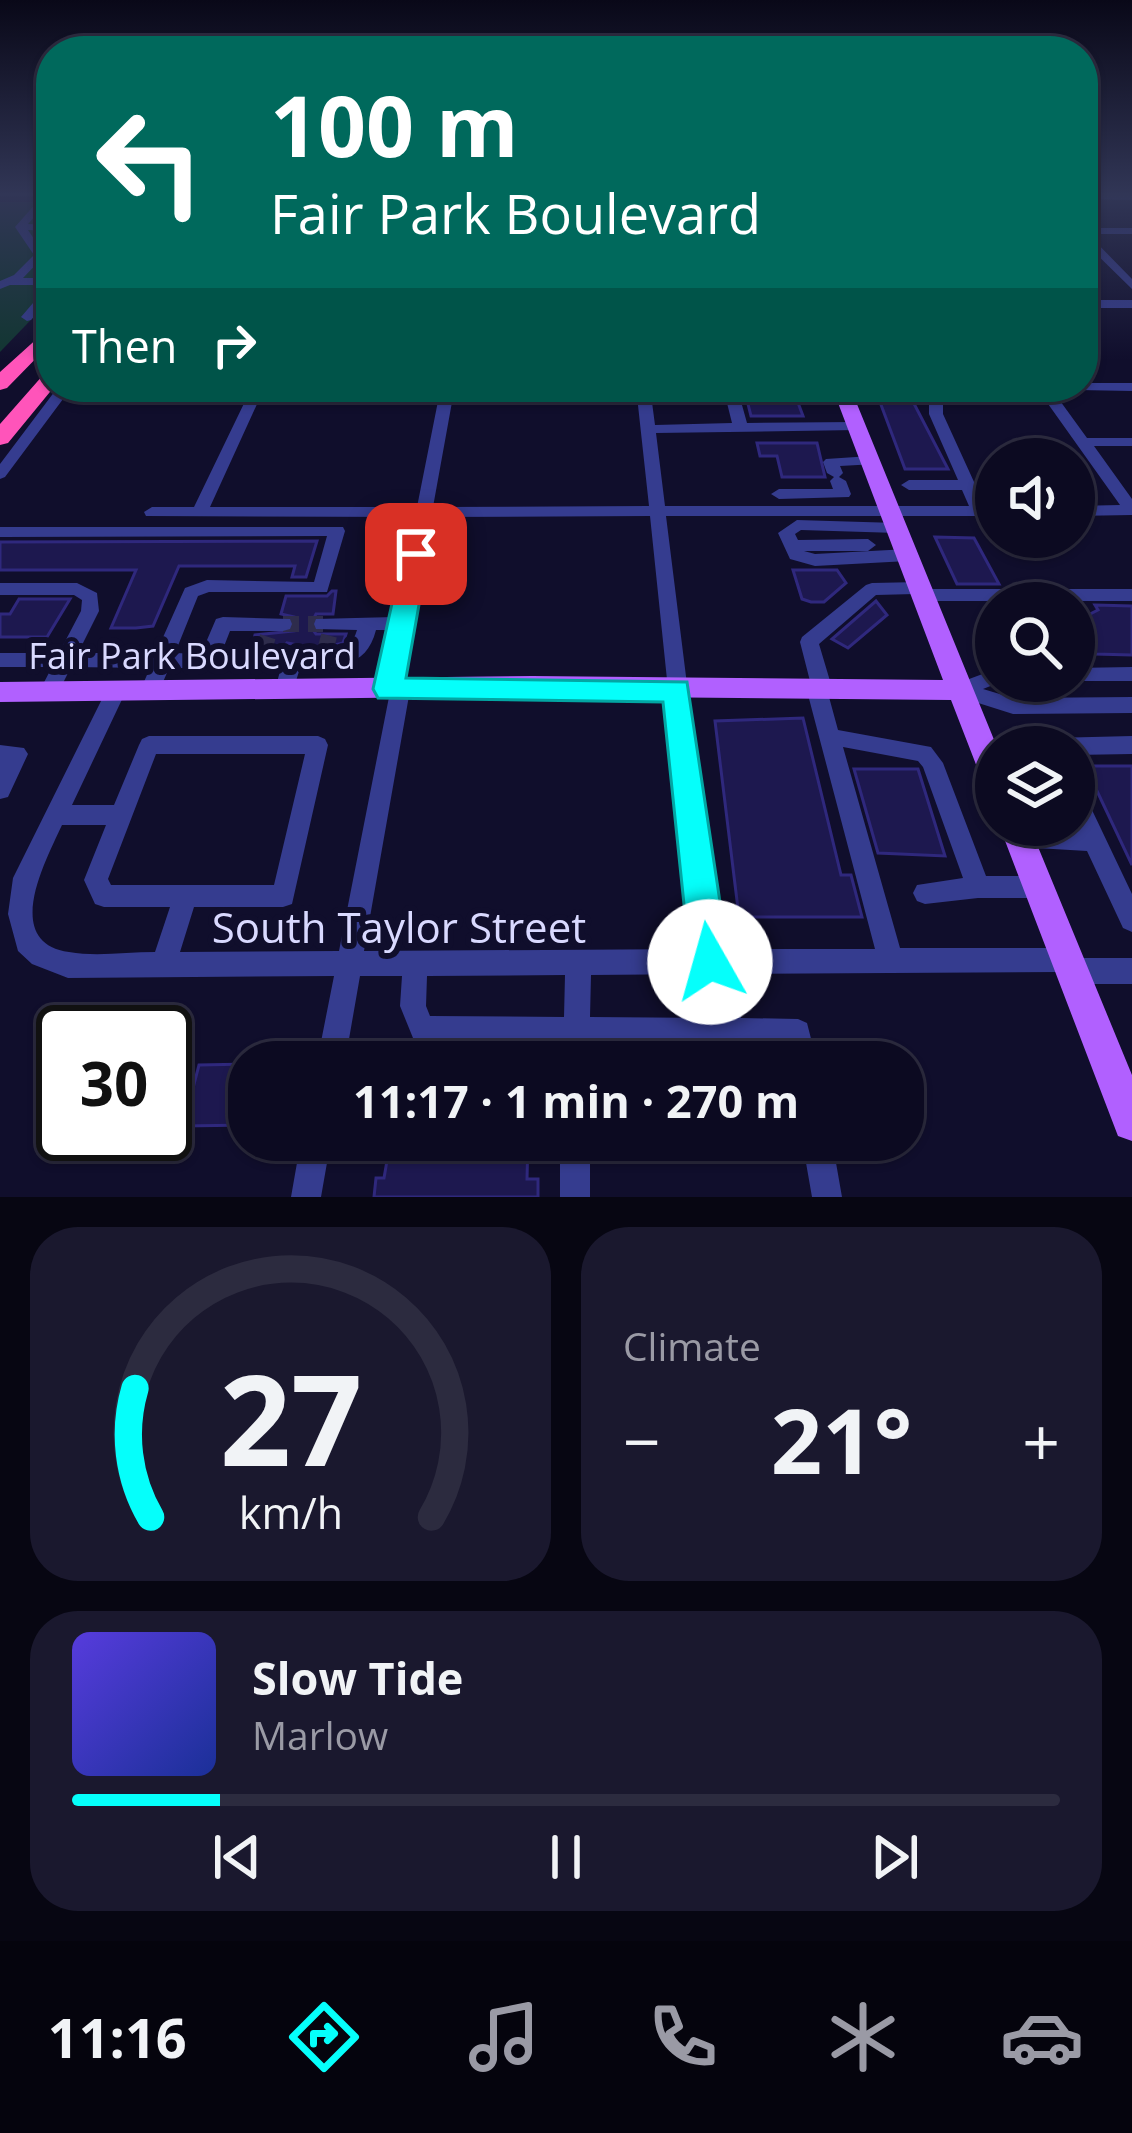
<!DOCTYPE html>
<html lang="en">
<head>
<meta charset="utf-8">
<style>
  body { margin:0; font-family:"Open Sans",sans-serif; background:#1a182e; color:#f1f3f6; height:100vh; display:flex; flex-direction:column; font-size:45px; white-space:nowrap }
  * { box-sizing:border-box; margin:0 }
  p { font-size:39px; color:#9a9aa5 }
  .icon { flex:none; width:66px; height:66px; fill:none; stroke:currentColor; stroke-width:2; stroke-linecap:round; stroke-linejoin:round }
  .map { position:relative; height:1197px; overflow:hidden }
  .side { display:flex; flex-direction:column; gap:30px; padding:30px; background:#070612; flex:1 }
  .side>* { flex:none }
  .banner { position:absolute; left:36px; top:36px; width:1062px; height:366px; border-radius:48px; box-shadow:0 3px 9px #0004,0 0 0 3px #2c2b3f; background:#00695c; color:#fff; overflow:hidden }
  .controls { position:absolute; left:975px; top:438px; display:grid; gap:24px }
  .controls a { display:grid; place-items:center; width:120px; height:120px; border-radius:50%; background:#0c0a21; box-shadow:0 3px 9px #0004,0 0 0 3px #2c2b3f; font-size:60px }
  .speed { position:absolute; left:36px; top:1005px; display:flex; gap:24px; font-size:60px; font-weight:700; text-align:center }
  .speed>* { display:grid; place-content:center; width:156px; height:156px; border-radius:50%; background:#0c0a21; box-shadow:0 3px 9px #0004,0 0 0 3px #2c2b3f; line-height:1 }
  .speed .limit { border:6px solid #111; border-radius:18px; background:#fff; color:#111 }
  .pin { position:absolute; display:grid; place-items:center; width:102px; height:102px; color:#fff; margin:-51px; border-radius:24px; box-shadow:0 6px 18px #0006 }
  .me { position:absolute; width:132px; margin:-66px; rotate:353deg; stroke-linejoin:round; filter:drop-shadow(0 0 9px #0008) }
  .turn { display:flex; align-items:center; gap:42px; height:252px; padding:0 36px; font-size:54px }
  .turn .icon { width:156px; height:156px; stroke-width:2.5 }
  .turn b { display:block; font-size:84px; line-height:102px }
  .then { display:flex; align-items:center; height:114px; padding:0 36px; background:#0003; gap:24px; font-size:45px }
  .big { font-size:90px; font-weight:700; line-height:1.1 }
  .side .card { flex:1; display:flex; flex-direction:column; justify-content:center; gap:18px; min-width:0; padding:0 42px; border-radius:48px; background:#1a182e }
  .side .dial { align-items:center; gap:0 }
  .dial svg { height:312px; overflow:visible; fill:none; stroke:#2c2b3f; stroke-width:7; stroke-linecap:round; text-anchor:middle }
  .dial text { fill:#f1f3f6; stroke:none }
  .song { display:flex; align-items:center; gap:36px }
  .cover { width:144px; height:144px; border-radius:18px; background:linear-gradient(135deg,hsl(250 70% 55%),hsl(230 70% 35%)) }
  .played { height:12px; border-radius:6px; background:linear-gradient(90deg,#05fffb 15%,#2c2b3f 15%) }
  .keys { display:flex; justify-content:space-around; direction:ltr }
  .heat { display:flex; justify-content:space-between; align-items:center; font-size:66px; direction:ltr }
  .side .tiles { flex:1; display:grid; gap:30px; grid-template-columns:1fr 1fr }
  .card:last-child { grid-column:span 2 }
  .trip { position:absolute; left:228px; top:1041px; width:696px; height:120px; border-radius:48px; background:#0c0a21; box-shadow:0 3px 9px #0004,0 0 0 3px #2c2b3f; font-weight:700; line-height:120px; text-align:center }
  .dock { display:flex; height:192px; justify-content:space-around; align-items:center; background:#05040d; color:#9a9aa5 }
  .dock .icon { width:84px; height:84px }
  .dock .current { color:#05fffb }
  .dock b { font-size:54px; color:#f1f3f6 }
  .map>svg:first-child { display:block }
</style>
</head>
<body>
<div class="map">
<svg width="1132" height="1197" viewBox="0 0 1132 1197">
  <rect width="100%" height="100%" fill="#100e2c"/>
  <!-- green -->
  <path fill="#113631" d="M0,202H51V299L0,352Z"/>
  <!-- building -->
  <path fill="#1d184f" stroke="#2f287d" stroke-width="3" d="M877,394H909L948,469H905Z
    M747,400H797L803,416H751Z
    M757,443H817L825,477H782L777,456H760Z
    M935,537L974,538L999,584H957Z
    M317,541L306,577H292L295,566H179L153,626L136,628H111L136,570H0V542Z
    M793,570H837L846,583L824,602H811L802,599Z
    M332,591H336L333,614H316L310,626L316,634H346L343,643L319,649L287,643L281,650H251L255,635L294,631V617L281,614L286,596H327Z
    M19,599H70L47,637H0V614H10Z
    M876,601L887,615L848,648L832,639Z
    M1095,605L1132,606V655L1095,654L1082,627L1074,626V614H1090L1098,610Z
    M803,718L841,875H851L862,917H739L715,721Z
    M1078,766H1132V865L1097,791L1088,790Z
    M854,769H918L945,856L878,853Z
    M249,1064V1125L183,1126L199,1065Z
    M459,1140H528L527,1179H538V1197H374L376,1178H384L388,1155H458Z"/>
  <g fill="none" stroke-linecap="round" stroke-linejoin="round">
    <!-- minor-tunnel -->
    <path stroke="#2e2c4c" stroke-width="16" stroke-dasharray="16 9" stroke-linecap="butt" d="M283,624H323
      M325,651L330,632
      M263,652L269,633"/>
    <!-- minor -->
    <path fill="#353c8f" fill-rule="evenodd" d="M45,193H51V198L28,224L51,225V231L28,230L45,255L23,278H42L51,272V297L31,320L27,321L21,317L39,296V285H10L0,289V281L14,275L34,255L15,227Z
      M1086,194H1132V200L1083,199Z
      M1083,228H1132V234H1088L1132,279V289L1083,241Z
      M1083,300H1132V308H1083Z
      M1083,383H1132V391L1078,390L1076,387H1083Z
      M58,387H72L5,477L0,479V464Z
      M233,387H485L478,391H454L433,507L649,506L636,387H650L655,425L732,423L723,387H737L747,423L857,422L864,426L857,430L656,433L665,506H969L962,490H909L901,485L909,480H958L929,414V403L915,387H930L943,402V414L985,506H996V516H666L720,949H875L807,691L811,685L800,642L802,637L866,585L872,583L920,582L926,584L928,589H1132V601H923L917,599L915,594L876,595L819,644L833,691L829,697L838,730L931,747L943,763L986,876H1039L1047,879L1051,887L1047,895L1039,898H978L925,904L917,901L913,893L917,885L963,878L923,767L918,761L843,747L900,948H1067L1076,951L1079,958H1132V984H1071L1062,980L1059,972L734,974L741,1018L798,1019L807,1023L817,1062H789L787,1045L590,1044V1062H562L563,1044L422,1042L413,1038L400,1006L402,976H360L345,1062H317L334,976L68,978L32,964L18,951L8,914L13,878L106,691L109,686H123L126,691L72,805H114L139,745L142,739L149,736H318L325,739L328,745L292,904L283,907H194L180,952L339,951L389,697L382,694L379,689L391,630H376C366,670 334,667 300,668L292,694H278L275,689L281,668H169L157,696H143L140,691L150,668L71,667L56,697H42L39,692L52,667H0V653H59L81,611L82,600L74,595H0V583H77L97,593L99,611L78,653H156L185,588L207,580L314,582L327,536L0,537V527H343L345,531L327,592H209L198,596L175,653L201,654L216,619L223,617L290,619L292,624L290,629L283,631H230L221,654H284L287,647H301L303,654C325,653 350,656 357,630L316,629L314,624L316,619L394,617L414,517L146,516L144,512L152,507H194L250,391L235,390ZM263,391H440L417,507H210ZM650,516L695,949L364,951L410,690L407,685L400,682L431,517ZM156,754H305L274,885H111L108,879ZM62,825H106L84,880L95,904L104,907H170L155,952C127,952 96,957 69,952C1,942 46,860 62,825ZM706,974L715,1018L590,1017L591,975ZM565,975L564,1017L430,1016L426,1006L427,976Z
      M1036,387H1050L1087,438H1132V446H1094L1132,499V515L1074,516V506L1120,505Z
      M871,456L876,458V464L840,466L843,473L839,477L846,481L851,494L849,497L779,499L771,494L779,489H833L830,481L834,477L827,473L823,462L826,459Z
      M797,520L897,523L905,528L897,533L801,530L795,534L798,540L868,539L876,545L868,551H804L815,554L908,549L917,555L908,561L815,566L790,559L778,533Z
      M1132,667V681H1070H1074V668Z
      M996,669V681H1003L983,689L1013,698L1132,697V713L1013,714L953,695L950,690L953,685Z
      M1132,736V754L1074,755V747H1041L1045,741L1052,738Z
      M0,745L24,748L28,754L8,797L0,799Z
      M1074,787L1082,789L1132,894V932L1123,928L1087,851L1019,847L1011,844L1008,837L1011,830L1019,827L1078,830L1074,821Z
      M301,1140H331L321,1197H291Z
      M560,1140H590V1197H560Z
      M802,1140H832L842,1197H812Z"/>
    <!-- major -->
    <path fill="#b160ff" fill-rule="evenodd" d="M832,387H850L997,747L996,792L986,789L982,780L951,700L532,696L0,702V682L532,676L943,680Z
      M999,825H1029L1132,1075V1141L1118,1136Z"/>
    <!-- highway -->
    <path fill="#ff54ba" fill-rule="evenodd" d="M51,326V343L7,388L0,390V372Z
      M51,372L54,387L8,443L0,445V424L44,374Z"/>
  </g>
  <!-- sky -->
  <linearGradient id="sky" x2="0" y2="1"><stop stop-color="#090818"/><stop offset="0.54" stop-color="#313656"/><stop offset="1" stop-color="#313656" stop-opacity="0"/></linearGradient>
  <rect width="1132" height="360" fill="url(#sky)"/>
  <!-- route -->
  <path fill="#05fffb" stroke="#03a6a3" stroke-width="3" d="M416,546L428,554L406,678L687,682L729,962L723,976L710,981L696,976L690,962L663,702L378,698L373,689L403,554Z"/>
  <g text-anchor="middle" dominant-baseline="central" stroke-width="12" stroke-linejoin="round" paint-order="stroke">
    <!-- street labels -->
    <g font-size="36" fill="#d9d9ff" stroke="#100e2c">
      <text x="192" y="655">Fair Park Boulevard</text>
    </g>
    <!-- near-street labels -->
    <g font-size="42" fill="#d9d9ff" stroke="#100e2c">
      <text x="399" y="926">South Taylor Street</text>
    </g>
  </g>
</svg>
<div class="controls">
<a><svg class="icon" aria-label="sound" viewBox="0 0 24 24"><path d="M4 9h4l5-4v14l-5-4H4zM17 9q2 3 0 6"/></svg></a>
<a><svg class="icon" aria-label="search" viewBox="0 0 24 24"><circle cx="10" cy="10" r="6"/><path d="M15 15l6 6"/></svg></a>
<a><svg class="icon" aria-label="layers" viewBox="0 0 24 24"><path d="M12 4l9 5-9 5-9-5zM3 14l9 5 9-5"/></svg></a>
</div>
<div class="speed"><div class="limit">30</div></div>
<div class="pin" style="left:416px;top:554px;background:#d93025"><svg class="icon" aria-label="arrive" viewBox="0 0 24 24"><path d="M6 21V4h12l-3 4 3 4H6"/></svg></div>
<svg class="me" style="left:710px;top:962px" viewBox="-20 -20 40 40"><circle r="19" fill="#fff"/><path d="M0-13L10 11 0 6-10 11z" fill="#05fffb"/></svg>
<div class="trip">11:17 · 1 min · 270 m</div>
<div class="banner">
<div class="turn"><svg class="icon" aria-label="left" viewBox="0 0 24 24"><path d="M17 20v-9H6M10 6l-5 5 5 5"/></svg><div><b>100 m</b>Fair Park Boulevard</div></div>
<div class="then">Then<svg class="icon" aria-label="right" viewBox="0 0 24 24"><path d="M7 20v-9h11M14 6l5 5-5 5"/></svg></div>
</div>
</div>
<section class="side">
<div class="tiles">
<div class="card dial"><svg viewBox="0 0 100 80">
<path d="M14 69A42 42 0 1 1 86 69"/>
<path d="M14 69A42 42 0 0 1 10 36" stroke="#05fffb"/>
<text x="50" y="56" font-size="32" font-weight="700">27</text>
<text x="50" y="72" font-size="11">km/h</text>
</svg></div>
<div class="card"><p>Climate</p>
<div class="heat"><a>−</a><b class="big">21°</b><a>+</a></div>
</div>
<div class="card">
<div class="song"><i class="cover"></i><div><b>Slow Tide</b><p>Marlow</p></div></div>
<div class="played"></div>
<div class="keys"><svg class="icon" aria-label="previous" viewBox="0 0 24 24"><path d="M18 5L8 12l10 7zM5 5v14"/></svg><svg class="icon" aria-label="pause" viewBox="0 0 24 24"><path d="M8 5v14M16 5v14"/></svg><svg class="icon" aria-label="next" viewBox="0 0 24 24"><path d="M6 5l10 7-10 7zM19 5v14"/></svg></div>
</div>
</div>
</section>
<nav class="dock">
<b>11:16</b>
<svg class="icon current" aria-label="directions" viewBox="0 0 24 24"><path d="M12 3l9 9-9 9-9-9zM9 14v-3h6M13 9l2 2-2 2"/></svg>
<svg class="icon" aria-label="music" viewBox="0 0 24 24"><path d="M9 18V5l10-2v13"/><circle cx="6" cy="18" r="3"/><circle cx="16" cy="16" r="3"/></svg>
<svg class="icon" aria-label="phone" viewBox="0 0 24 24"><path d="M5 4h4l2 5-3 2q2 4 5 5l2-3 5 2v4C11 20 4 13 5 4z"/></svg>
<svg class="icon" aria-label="climate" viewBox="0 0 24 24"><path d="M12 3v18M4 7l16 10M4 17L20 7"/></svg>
<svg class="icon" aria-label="car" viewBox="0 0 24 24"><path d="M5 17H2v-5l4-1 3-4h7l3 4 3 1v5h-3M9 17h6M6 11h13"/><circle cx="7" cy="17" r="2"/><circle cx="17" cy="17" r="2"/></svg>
</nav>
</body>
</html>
